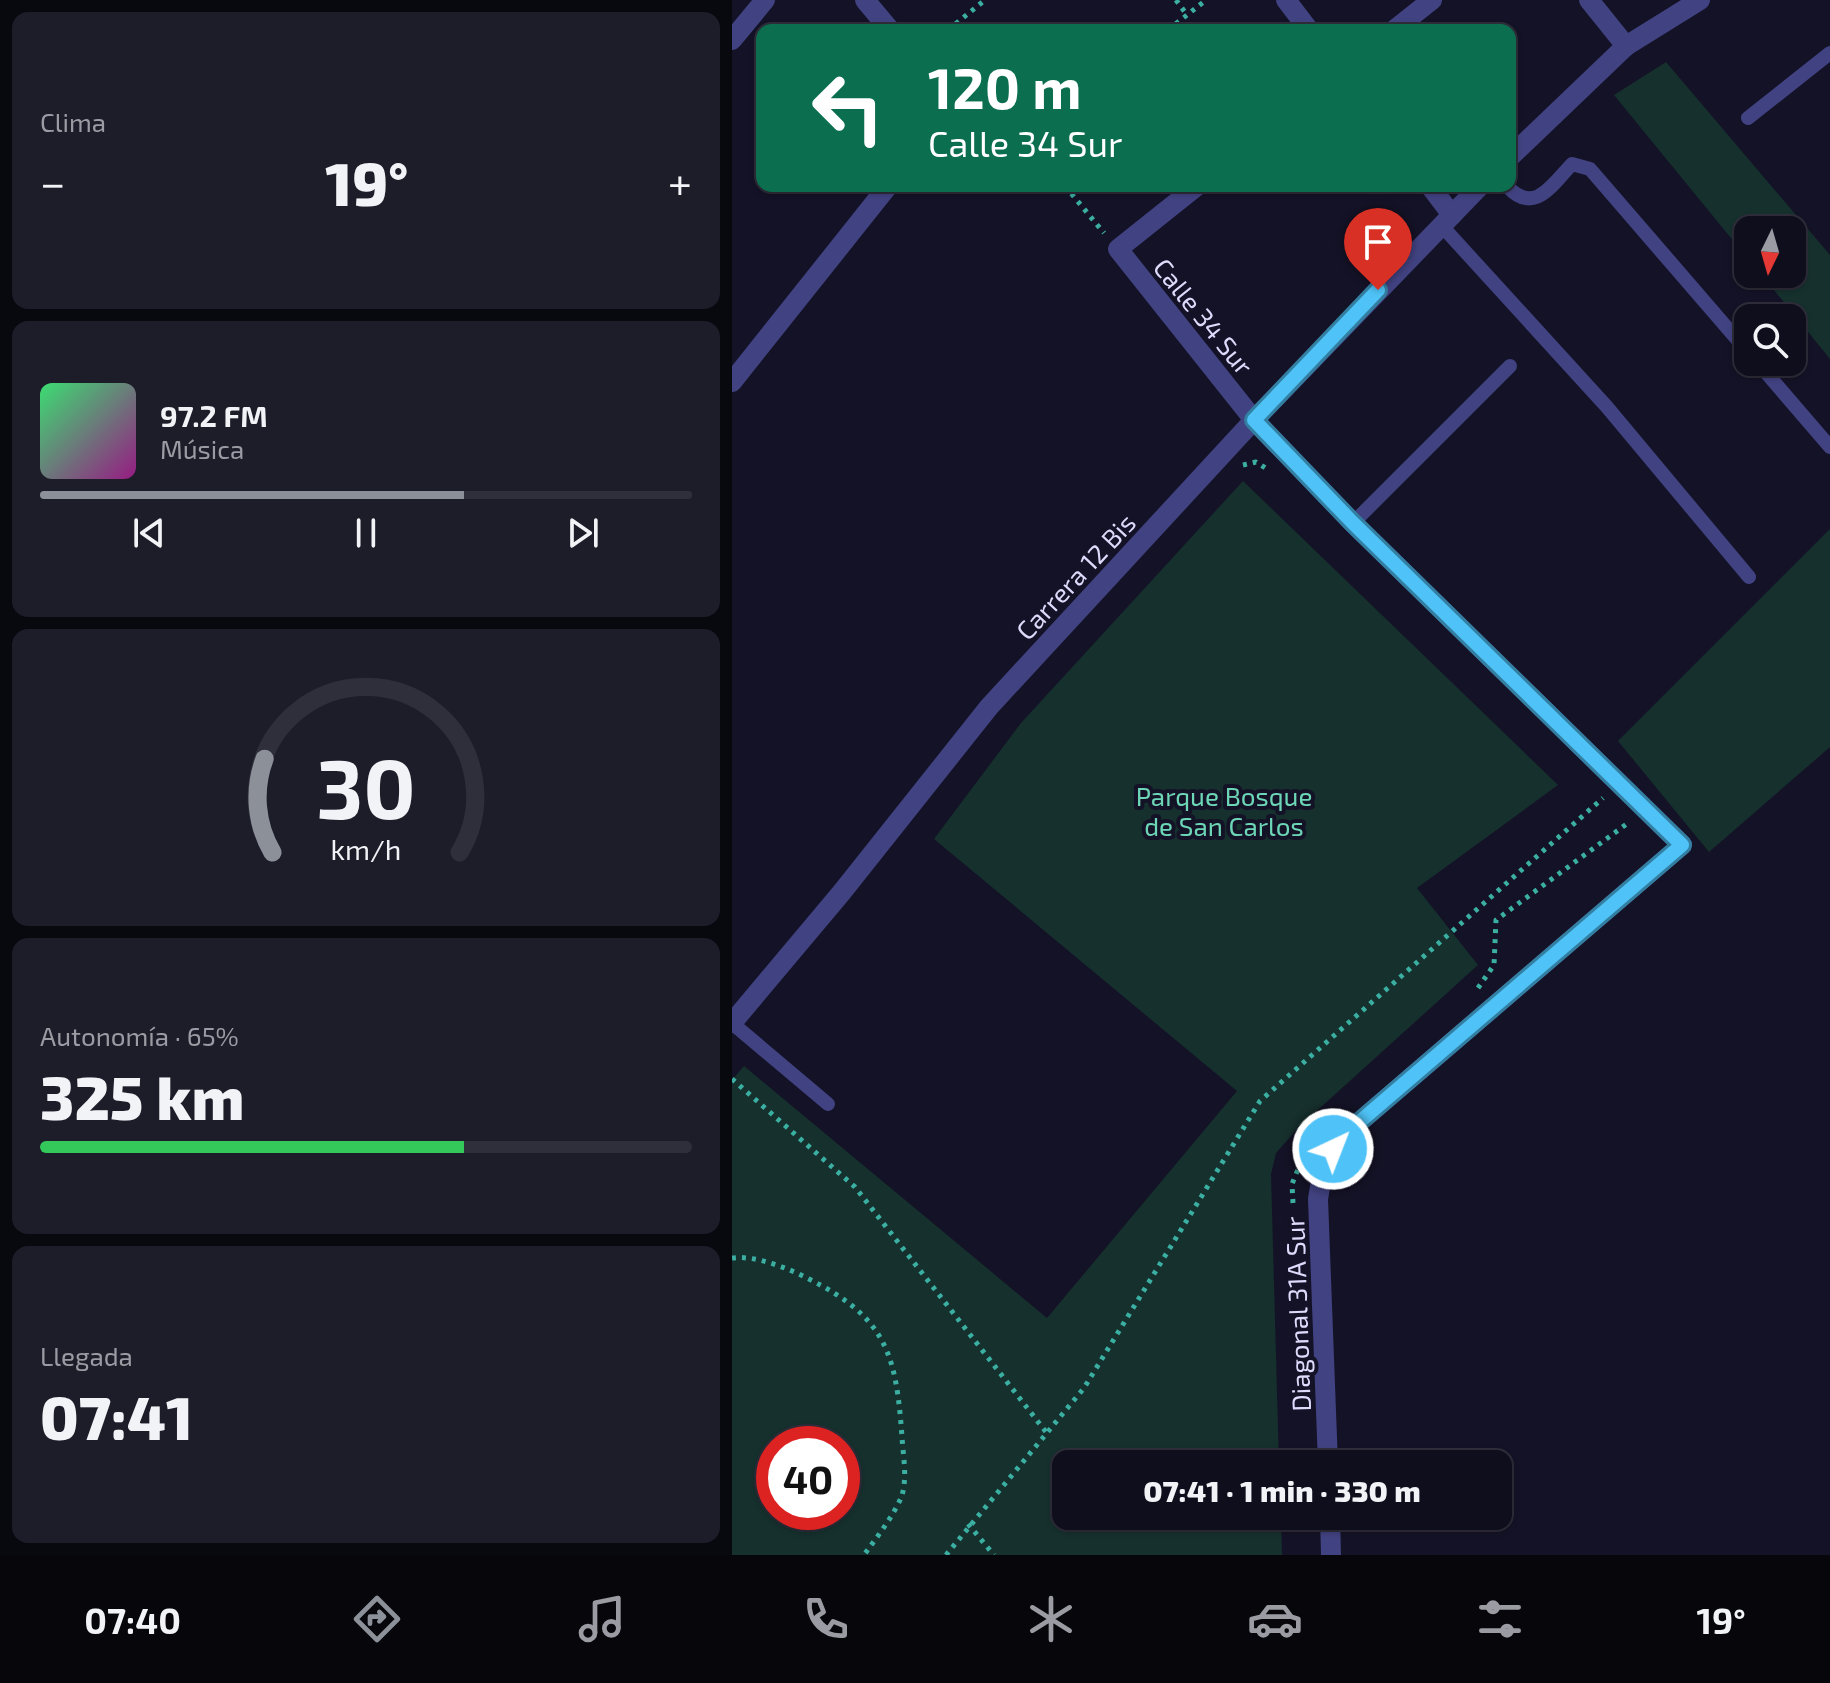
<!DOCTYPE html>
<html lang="es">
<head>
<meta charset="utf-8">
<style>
  body { margin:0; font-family:"Exo 2",sans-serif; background:#1d1c29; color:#f1f3f6; height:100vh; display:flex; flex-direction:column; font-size:30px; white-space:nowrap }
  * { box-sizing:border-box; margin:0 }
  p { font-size:26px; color:#9b9ca3 }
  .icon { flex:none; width:44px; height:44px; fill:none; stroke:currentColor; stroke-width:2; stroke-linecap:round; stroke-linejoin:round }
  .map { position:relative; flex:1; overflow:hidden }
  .details { display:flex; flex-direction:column; gap:12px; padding:12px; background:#08080f; width:732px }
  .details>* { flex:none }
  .guide { position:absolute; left:24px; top:24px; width:760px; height:168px; border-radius:16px; box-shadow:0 2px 6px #0004,0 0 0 2px #2f2e3b; background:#0b6e4f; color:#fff; overflow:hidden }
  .needle { width:52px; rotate:185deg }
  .fabs { position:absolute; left:1002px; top:216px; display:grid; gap:16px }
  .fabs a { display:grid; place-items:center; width:72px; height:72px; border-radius:16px; background:#0f0e1c; box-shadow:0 2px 6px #0004,0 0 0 2px #2f2e3b; font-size:40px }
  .speed { position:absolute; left:24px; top:1426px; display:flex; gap:16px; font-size:40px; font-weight:700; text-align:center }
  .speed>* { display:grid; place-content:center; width:104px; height:104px; border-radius:50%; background:#0f0e1c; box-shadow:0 2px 6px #0004,0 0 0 2px #2f2e3b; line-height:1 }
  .speed .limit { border:12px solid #d22; background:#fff; color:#111 }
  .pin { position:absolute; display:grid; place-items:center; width:68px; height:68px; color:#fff; margin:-82px -34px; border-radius:50% 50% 50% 0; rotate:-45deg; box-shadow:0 0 8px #0007 }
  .pin .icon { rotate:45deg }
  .me { position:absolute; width:88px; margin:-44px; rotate:43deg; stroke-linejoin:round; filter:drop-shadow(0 0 6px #0008) }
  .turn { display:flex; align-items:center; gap:28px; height:168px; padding:0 40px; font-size:36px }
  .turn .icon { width:104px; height:104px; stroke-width:2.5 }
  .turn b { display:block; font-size:56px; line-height:68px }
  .big { font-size:60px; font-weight:800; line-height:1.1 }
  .details .card { flex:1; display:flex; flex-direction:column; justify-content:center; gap:12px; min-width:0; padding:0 28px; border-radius:16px; background:#1d1c29 }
  .details .dial { align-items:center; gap:0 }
  .dial svg { height:208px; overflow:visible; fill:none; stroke:#2f2e3b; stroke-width:7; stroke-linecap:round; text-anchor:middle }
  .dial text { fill:#f1f3f6; stroke:none }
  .song { display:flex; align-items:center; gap:24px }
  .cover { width:96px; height:96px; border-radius:12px; background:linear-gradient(135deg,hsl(140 70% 55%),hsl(310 70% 35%)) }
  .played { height:8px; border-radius:4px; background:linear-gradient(90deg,#8c9099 65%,#2f2e3b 65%) }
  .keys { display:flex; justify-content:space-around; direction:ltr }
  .heat { display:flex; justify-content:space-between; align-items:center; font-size:44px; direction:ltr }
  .charge { height:12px; border-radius:6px; background:linear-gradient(90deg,#34c759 65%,#2f2e3b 0) }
  .trip { position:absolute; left:320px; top:1450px; width:460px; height:80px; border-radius:16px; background:#0f0e1c; box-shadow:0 2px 6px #0004,0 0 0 2px #2f2e3b; font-weight:800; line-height:80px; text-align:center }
  .tab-bar { display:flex; height:128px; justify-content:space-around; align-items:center; background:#06060b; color:#9b9ca3 }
  .tab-bar .icon { width:56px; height:56px }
  .tab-bar .active { color:#8c9099 }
  .tab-bar b { font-size:36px; color:#f1f3f6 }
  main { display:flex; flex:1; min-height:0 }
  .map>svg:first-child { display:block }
</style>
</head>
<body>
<main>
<section class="details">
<div class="card"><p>Clima</p>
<div class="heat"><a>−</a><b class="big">19°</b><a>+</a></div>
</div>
<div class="card">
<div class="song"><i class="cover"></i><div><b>97.2 FM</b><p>Música</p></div></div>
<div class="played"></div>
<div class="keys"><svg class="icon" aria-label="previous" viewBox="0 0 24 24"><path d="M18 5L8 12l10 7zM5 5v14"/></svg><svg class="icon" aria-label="pause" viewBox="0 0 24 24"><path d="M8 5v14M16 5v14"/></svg><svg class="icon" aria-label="next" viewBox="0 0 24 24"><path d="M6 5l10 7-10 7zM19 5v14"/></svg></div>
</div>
<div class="card dial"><svg viewBox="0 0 100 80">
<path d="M14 69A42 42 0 1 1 86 69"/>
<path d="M14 69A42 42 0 0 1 11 33" stroke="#8c9099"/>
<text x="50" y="56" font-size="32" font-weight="700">30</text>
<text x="50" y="72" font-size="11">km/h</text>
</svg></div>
<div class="card"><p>Autonomía · 65%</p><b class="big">325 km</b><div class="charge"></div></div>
<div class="card"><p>Llegada</p><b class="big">07:41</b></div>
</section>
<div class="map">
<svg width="1098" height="1555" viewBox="0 0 1098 1555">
  <rect width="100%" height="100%" fill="#141226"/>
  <!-- green -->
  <path fill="#16302e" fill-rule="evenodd" d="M934,62L1098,255V359L1029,274H1060V230H1016V259L882,95Z
    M511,481L826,785L685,888L746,965L567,1127L544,1153L539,1174L547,1464H334V1516H549L550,1555H0V1080L12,1066L315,1318L505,1091L202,839L289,723ZM42,1444H110V1512H42Z
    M1098,529V747L977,852L886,741Z"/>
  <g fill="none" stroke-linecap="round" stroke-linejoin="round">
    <!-- path -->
    <path stroke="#3bafa2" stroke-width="5" stroke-dasharray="4 6" stroke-linecap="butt" d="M444,0L455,15
      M216,30L253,0
      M436,30L474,0
      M333,186L372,233
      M511,465L524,462L535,469
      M746,988L762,965L764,920L896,823
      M0,1079L123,1187L314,1432
      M561,1203L560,1184L567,1167
      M0,1258C23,1255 56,1268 77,1279C154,1318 164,1353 170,1437C171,1456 176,1479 169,1498C160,1518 145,1537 132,1555
      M236,1524L262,1555
      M214,1555L352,1388L528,1101L871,798"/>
    <!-- service -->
    <path stroke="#414281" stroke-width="14" d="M1016,118L1098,53
      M775,186C802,216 820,185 840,164L858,169L1016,352
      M709,225L875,407L1017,577
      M1025,362L1098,447
      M621,523L778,366
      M0,1023L96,1104"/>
    <!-- minor -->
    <path stroke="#414281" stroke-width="20" d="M133,0L158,30
      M554,0L577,30
      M662,30L700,0
      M0,40L33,0
      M894,46L968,0
      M698,186L720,215
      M0,382L156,186
      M0,1023L110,892L257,707L522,420L386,249L465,186"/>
    <!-- tertiary -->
    <path stroke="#414281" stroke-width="20" d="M778,157L894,46L857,0
      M596,1464L586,1199L592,1163L611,1136L950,845L621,523L522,420L748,186
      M598,1516L599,1555"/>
  </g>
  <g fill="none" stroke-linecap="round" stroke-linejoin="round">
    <defs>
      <path id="route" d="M601,1149L611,1136L950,845L621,523L522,420L646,290"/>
    </defs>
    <!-- route casing -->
    <use href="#route" stroke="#337fa1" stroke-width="20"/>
    <!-- route -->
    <use href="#route" stroke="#4fc3f7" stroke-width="14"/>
  </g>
  <g text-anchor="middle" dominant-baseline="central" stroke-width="8" stroke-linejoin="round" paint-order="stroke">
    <!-- street labels -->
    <g font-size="26" fill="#dddbfc" stroke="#141226">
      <text transform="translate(472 316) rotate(51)">Calle 34 Sur</text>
      <text transform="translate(343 576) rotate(-47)">Carrera 12 Bis</text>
      <text transform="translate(565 1314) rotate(-92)">Diagonal 31A Sur</text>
    </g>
    <!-- park labels -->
    <g font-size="26" fill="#6cd6b6" stroke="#141226">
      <text x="492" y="795">Parque Bosque<tspan x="492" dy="30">de San Carlos</tspan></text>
    </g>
  </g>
</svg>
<div class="fabs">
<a><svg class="needle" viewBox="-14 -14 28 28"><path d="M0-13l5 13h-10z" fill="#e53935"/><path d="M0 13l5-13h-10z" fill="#9b9ca3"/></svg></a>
<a><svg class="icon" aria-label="search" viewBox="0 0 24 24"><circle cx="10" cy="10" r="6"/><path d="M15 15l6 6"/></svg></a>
</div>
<div class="speed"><div class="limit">40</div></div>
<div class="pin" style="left:646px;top:290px;background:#d93025"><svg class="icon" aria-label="arrive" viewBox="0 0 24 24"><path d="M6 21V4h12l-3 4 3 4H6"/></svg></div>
<svg class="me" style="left:601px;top:1149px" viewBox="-20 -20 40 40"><circle r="17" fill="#4fc3f7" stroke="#fff" stroke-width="3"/><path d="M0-11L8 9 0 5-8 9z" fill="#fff"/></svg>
<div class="trip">07:41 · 1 min · 330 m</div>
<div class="guide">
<div class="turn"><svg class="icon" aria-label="left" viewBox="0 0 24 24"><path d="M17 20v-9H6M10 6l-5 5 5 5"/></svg><div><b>120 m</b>Calle 34 Sur</div></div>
</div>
</div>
</main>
<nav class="tab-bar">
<b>07:40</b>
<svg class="icon active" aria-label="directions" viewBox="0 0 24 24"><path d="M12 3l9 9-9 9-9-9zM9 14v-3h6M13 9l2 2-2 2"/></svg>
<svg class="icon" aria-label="music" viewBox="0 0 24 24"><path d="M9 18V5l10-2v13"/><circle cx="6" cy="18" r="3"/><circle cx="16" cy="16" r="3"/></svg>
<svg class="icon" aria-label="phone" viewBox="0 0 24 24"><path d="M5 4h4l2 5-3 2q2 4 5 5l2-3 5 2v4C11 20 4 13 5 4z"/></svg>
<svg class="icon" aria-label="climate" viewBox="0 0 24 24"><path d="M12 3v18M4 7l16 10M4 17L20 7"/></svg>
<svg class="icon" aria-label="car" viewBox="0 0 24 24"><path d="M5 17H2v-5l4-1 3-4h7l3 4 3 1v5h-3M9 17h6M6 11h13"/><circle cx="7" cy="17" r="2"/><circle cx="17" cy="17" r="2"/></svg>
<svg class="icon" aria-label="filters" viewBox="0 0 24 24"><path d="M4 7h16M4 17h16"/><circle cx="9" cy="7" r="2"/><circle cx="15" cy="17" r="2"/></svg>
<b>19°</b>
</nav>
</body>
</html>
